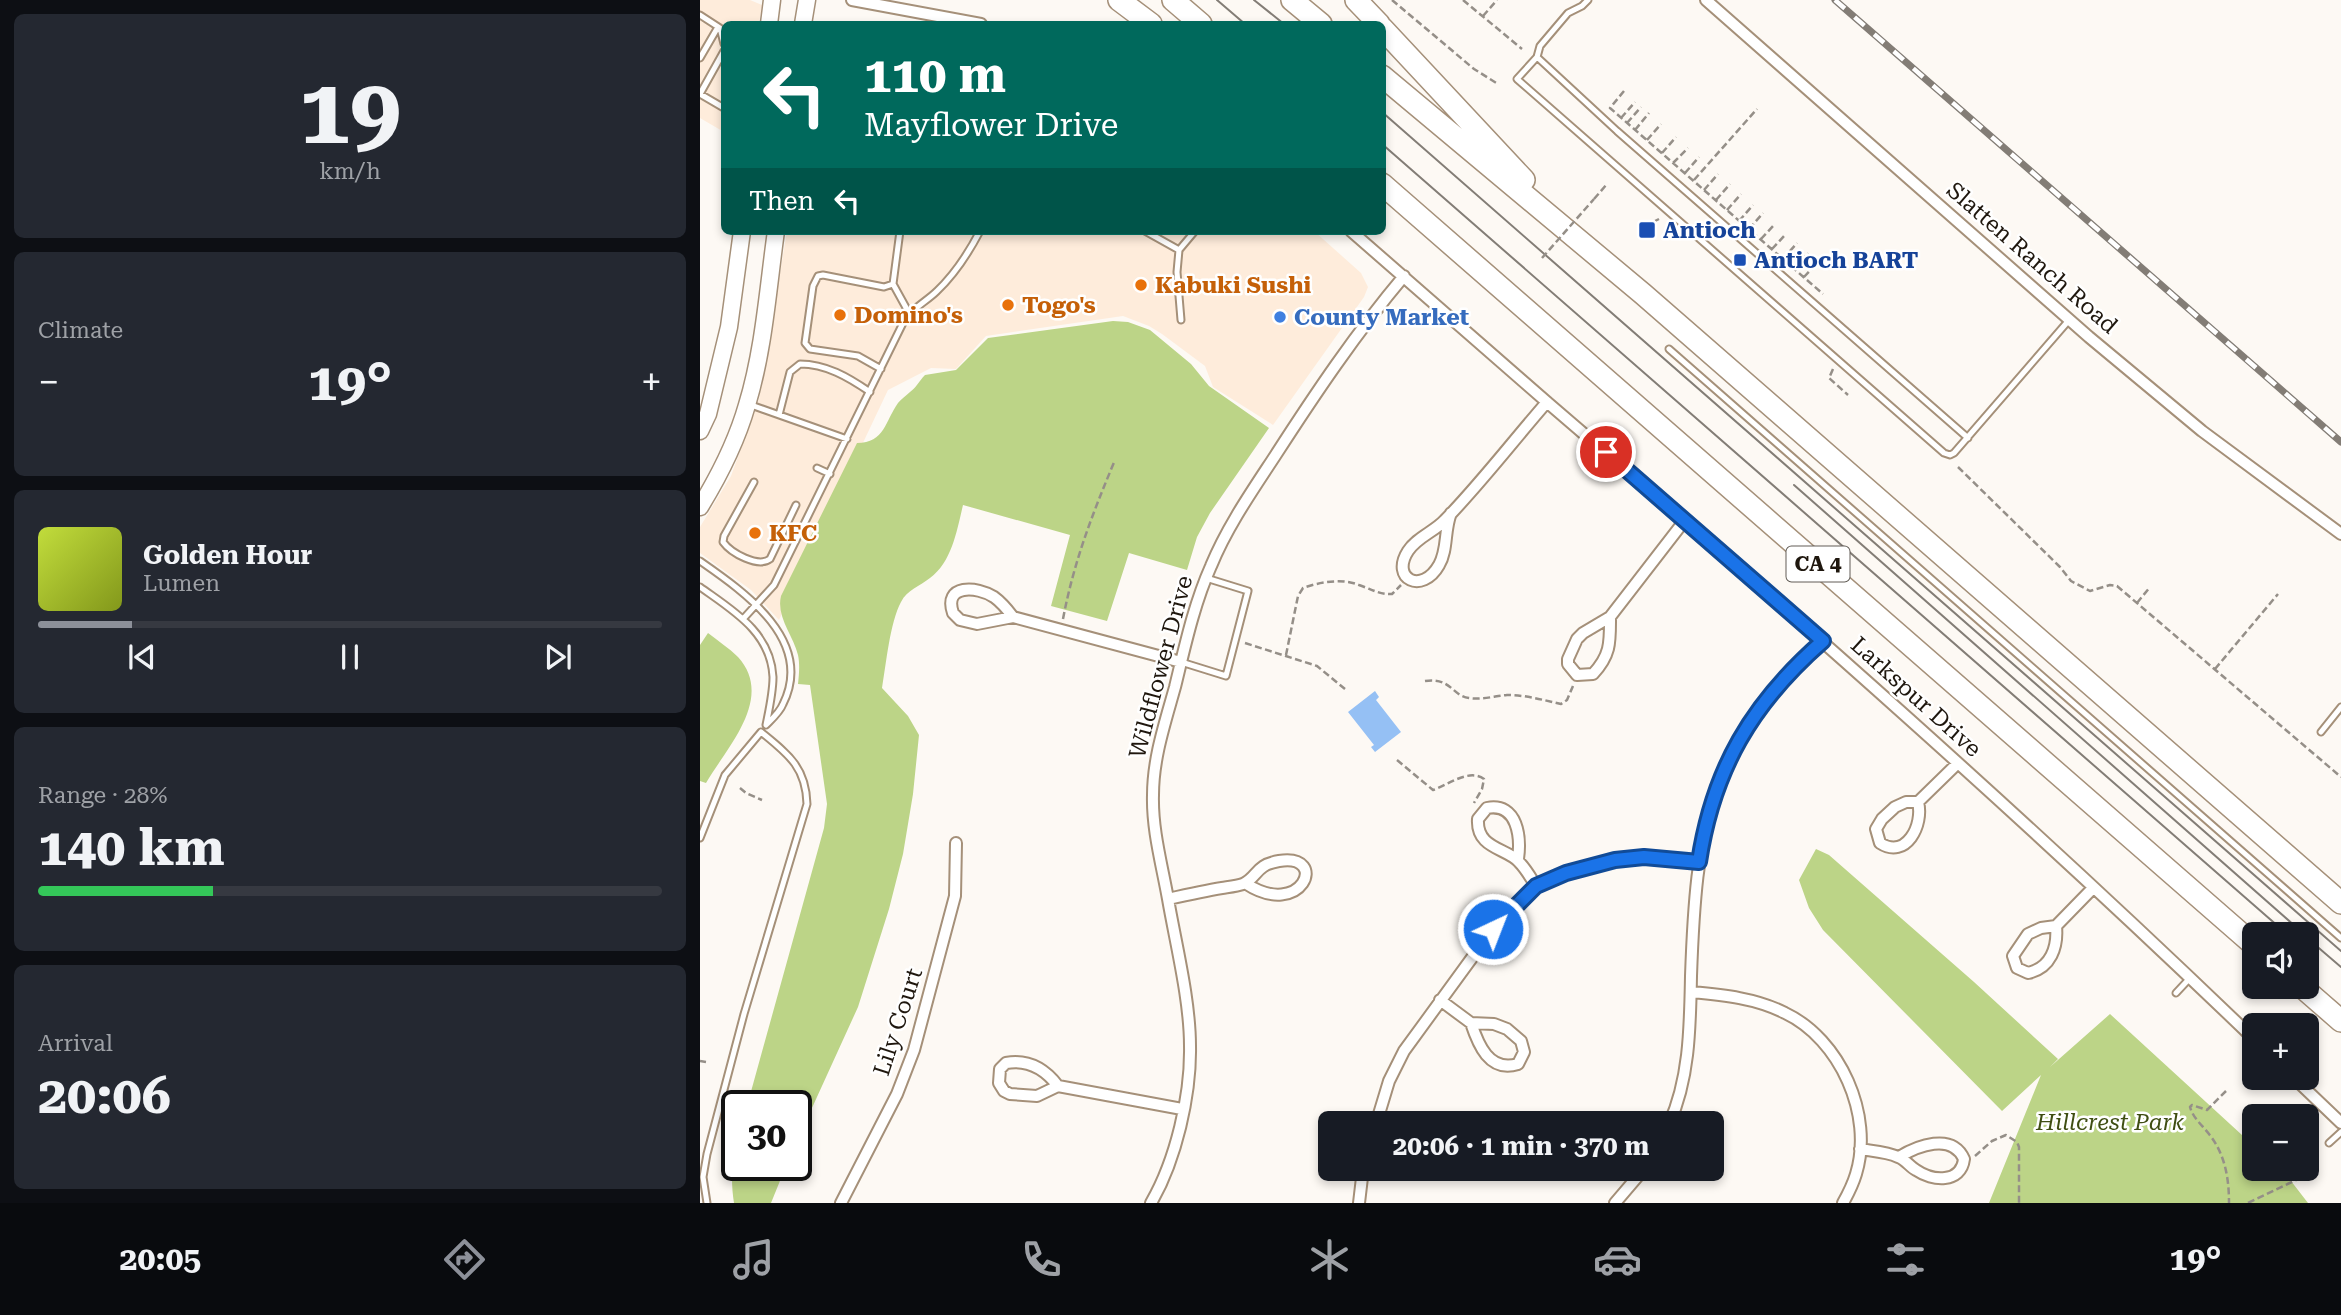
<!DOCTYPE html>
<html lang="en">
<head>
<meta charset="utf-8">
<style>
  body { margin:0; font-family:"Roboto Serif",serif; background:#242831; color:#f1f3f6; height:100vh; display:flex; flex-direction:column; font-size:26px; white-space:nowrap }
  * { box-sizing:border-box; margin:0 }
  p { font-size:23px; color:#9ea1a6 }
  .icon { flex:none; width:38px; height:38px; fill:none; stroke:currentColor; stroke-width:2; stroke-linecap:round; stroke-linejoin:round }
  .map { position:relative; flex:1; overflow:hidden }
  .details { display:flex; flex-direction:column; gap:14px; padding:14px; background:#0d0f14; width:700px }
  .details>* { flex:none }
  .hud { position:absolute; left:21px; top:21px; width:665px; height:214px; border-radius:10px; box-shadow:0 4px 10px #0003; background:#00695c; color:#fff; overflow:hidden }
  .controls { position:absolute; left:1542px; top:922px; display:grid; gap:14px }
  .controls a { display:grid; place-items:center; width:77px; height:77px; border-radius:10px; background:#171b24; box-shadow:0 4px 10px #0003; font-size:35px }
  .speed { position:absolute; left:21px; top:1090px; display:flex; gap:14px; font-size:35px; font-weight:700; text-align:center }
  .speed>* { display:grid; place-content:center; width:91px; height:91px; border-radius:50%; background:#171b24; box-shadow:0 4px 10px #0003; line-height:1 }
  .speed .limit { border:4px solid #111; border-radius:10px; background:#fff; color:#111 }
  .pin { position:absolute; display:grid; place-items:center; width:60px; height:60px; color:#fff; margin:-30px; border:4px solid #fff; border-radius:50%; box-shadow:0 2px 7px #0007 }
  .me { position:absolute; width:77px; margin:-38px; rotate:43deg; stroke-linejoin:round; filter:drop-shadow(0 0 5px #0008) }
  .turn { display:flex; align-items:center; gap:24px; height:147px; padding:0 28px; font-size:32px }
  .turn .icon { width:91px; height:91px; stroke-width:2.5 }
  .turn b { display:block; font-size:49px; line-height:60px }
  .then { display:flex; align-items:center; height:66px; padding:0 28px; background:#0003; gap:14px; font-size:26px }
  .big { font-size:52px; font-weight:700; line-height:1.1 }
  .details .card { flex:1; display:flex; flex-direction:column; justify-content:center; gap:10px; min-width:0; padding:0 24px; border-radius:10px; background:#242831 }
  .details .dial { align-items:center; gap:0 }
  .dial b { font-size:91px; line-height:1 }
  .song { display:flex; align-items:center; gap:21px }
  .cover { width:84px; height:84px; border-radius:10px; background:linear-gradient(135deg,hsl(70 70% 55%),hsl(70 70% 35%)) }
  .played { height:7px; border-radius:4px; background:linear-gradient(90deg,#8c9099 15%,#363941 15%) }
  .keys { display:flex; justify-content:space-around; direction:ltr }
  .heat { display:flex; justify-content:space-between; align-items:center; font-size:38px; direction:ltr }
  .charge { height:10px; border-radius:5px; background:linear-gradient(90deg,#34c759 28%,#363941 0) }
  .trip { position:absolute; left:618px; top:1111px; width:406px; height:70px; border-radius:10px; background:#171b24; box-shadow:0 4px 10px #0003; font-weight:700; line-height:70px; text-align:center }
  .dock { display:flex; height:112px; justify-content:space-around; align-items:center; background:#090b0e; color:#9ea1a6 }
  .dock .icon { width:49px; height:49px }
  .dock .active { color:#8c9099 }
  .dock b { font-size:32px; color:#f1f3f6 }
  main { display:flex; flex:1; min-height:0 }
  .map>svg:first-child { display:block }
</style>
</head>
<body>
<main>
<section class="details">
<div class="card dial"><b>19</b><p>km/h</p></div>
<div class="card"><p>Climate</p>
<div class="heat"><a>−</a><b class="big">19°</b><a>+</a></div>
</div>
<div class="card">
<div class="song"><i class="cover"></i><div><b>Golden Hour</b><p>Lumen</p></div></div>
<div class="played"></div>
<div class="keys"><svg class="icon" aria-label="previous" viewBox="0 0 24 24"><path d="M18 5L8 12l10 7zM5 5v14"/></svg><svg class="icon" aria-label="pause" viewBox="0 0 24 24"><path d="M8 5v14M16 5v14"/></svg><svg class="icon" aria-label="next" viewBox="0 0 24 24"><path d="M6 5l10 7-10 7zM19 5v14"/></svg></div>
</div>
<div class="card"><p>Range · 28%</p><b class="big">140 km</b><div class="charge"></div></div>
<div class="card"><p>Arrival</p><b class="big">20:06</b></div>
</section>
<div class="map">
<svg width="1641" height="1203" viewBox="0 0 1641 1203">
  <rect width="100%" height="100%" fill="#fdf9f4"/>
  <!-- commercial -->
  <path fill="#feecdb" d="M0,0H50L62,5L59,24H24V132L0,118Z
    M87,231H614L661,273L668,287L664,297L573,425L513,387L505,366L462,334L449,326L423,316L286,336L256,369L231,368L188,390L79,620L51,590L0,553V527L31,476L59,399Z"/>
  <!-- green -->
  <path fill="#bcd487" d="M413,321L428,322L450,330L491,364L509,386L569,428L510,513L497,537L487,570L429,553L407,621L351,606L370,535L263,505C257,530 252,562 230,578C220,586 207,590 201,602C190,622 186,665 182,688L208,716L219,735L213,794L203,854L189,909L158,1007L96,1143V1106H47L124,828L127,804L110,685L98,684C99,675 100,664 98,655C93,635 76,617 81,596L157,443C185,443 185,421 198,403C201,399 206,396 210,392C216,388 219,381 225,375L256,370L288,338Z
    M8,633C18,641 29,648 38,657C75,698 27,747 6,783L0,781V645Z
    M1116,849L1129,855L1274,982L1358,1059L1350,1067L1410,1014L1554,1146V1169H1578L1591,1181L1608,1203H1289L1341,1075L1302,1111L1123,930L1109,908L1099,880Z
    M37,1145V1166H86L71,1203H34C31,1183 31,1165 37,1145Z"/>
  <!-- water -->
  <path fill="#95c0f4" d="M675,691L679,697L676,700L701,732L675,752L671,747L674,745L648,712Z"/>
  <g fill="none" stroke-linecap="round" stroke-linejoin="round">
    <defs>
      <path id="service" d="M888,0L882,6L868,13L840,46L837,57L817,79L1244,453L1250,455L1254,453L1370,319
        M0,15L20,28L24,44
        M24,51L0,94L24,108
        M837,57L917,131L1268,438
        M0,58L18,27
        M200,231L193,284L209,313
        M445,231L479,250
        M481,320L477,272L479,250L495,231
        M969,349L1641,938
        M181,369L158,356L110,349L105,343L113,286L118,276L123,275L184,287L193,284
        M51,405L147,439
        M79,415L90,372L100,364C126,364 148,377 170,392
        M117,468L130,474
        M54,482L24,536L23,542C31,553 58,568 70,559L96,505
        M0,561C43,591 115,640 83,704C80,712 72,719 66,725C69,710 73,693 73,677C71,632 32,610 0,587
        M43,619L74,585L204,321C213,307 226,302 237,291C256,273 268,254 280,231
        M481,662L526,676L548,591L506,578
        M1621,732L1641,707
        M0,838L25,775L61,732C88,754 106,767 107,804L44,1014L7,1154L3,1177L7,1203
        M1476,993L1490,978
        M1629,1143L1641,1132"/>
      <path id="minor" d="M152,0L281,24
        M1006,0L1389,337L1502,431L1641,534
        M651,231C717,288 782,346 848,403C1088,609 1326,819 1554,1039
        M751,513C744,530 748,550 739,565C722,595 690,579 708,551C717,537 734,532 745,520C781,483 813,441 847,402
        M313,617C307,609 301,602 294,597C277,586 243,584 253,613L260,620L277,624L313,617L481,662
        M910,617C910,642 911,655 893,674L877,675L868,664V659L877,639L883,633L910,617L985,520
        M1218,802C1224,825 1206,860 1180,843L1176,829L1182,819L1195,807L1206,802H1218L1258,763
        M818,859C821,838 818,802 787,808L778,819C776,849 807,848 819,862C826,869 831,878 836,886
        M468,899C486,895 504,891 522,888C528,887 537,886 543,884C558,877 555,865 579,861C630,853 602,921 545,883
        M1356,926C1358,947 1351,968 1328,973L1317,968L1313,956L1328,934L1341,928L1356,926L1393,888
        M991,992C1023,995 1056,998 1085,1013C1140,1039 1174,1115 1156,1174C1153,1184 1148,1194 1143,1203
        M740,1000L771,1023L794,1024L807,1029L821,1041L824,1052L818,1064C789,1073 778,1044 771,1023
        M1594,1078L1641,1123
        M358,1086C345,1069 328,1059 306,1063L300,1069L299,1083L304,1091L310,1094L337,1096L358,1086L482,1109
        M676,1124L689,1081L704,1051L793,929L836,886L866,873L916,860L944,857L998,862
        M969,1124C990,1078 990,1025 991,976C996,832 1007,741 1123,641
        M1160,1149C1172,1151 1188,1152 1198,1157C1205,1159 1210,1167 1216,1170C1232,1181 1261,1184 1264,1159C1252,1132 1217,1146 1199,1157
        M141,1203L197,1094L214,1050L255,896L256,843
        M451,1203C476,1160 491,1095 490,1046C490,1000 476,945 468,899C462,865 452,830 453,795C453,758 465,723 475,687C485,646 494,604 511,566C527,527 552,491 575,456C615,394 656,333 704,276
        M659,1203L663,1169
        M915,1203L944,1169"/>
      <path id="secondary" d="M69,24L72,0
        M103,24L107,0
        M0,431L8,414L29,327L42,231
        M0,507C19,476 37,440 47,405C64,349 68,288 76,231"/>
      <path id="motorway" d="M419,0L451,24
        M473,0L501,24
        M592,0L621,24
        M656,0L679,24
        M682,28L824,180
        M682,76L943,294L1641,903
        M682,184L1554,945
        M1602,987L1641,1021"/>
    </defs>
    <!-- service casing -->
    <use href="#service" stroke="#a59079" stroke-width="9"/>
    <!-- minor casing -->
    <use href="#minor" stroke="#a59079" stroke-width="14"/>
    <!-- secondary casing -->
    <use href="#secondary" stroke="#a59079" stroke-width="19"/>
    <!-- motorway casing -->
    <use href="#motorway" stroke="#a59079" stroke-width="24"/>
    <!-- path -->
    <path stroke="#958f88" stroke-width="2.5" stroke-dasharray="7 3.5" stroke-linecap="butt" d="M692,0L774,69L798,84
      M763,0L822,49
      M783,16L797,0
      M924,91L910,108L1123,294
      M921,118L935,102
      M927,123L941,107
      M935,130L949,113
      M947,140L961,124
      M962,153L976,137
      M973,163L988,148
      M985,173L999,157
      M994,180L1057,109
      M1004,190L1018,174
      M894,199L907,184
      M1016,200L1030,184
      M1027,210L1041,194
      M955,221L959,219
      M1039,221L1053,205
      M1049,229L1063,213
      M1061,239L1075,224
      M1072,249L1086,234
      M1083,259L1097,243
      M1094,269L1108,253
      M1104,277L1118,262
      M1133,369L1129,378L1148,395
      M1258,467L1360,567L1371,581L1390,591L1410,585L1417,586L1641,777
      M1437,603L1450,587
      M363,619C374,561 392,515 415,460
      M545,643L617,666L645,689
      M586,655L598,596L603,588C620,582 642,578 659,585C671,589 680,595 692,594L701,585
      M1515,669L1578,594
      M725,681C751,677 752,696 769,698C782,700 795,696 807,695C826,695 843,700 861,704L867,700L873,686
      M697,760L733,790C748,785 769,768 784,779L782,789L774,803
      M40,788L46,793L62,800
      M0,1061L6,1062
      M1526,1091L1507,1110L1492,1105L1490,1107C1493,1118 1502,1125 1509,1134C1525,1154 1529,1178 1529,1203
      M1275,1156L1292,1141L1306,1135L1317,1142L1319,1147V1203
      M1548,1203L1600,1178L1604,1169"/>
    <!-- service -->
    <use href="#service" stroke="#fff" stroke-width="5"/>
    <!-- minor -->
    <use href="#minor" stroke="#fff" stroke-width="10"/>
    <!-- secondary -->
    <use href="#secondary" stroke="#fff" stroke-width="16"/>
    <!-- motorway -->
    <use href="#motorway" stroke="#fff" stroke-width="21"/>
    <!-- tram -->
    <path stroke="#837d76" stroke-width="2" d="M517,0L545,24
      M554,0L584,24
      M682,112L1641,951
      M682,144L1587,934
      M1094,485L1604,934
      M1606,937L1641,967
      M1606,951L1610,954"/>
    <defs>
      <path id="rail" d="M1135,0L1641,442"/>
    </defs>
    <!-- rail casing -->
    <use href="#rail" stroke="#837d76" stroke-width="7"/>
    <!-- rail -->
    <use href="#rail" stroke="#fff" stroke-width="4.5" stroke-dasharray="13" stroke-linecap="butt"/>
    <!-- path-bridge -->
    <path stroke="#958f88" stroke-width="2.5" stroke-dasharray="7 3.5" stroke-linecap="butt" d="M842,258L894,199"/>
  </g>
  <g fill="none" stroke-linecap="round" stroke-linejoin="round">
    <defs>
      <path id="route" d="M793,929L836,886L866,873L915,860L944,857L999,862C1013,769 1052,703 1123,641L906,452"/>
    </defs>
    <!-- route casing -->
    <use href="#route" stroke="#114b97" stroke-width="18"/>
    <!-- route -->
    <use href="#route" stroke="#1a73e8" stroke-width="12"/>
  </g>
  <!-- markers -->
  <g fill="#1a4fb4" stroke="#fff" stroke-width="2.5">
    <rect x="938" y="221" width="18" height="18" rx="3.5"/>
    <rect x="1033" y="253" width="14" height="14" rx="3.5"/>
  </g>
  <g fill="#e8710a" stroke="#fff" stroke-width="2.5">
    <circle cx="441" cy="285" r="7"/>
    <circle cx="308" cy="305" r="7"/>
    <circle cx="140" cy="315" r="7"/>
    <circle cx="55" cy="533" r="7"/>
  </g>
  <circle fill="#3f7fe0" stroke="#fff" stroke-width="2.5" cx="580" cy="317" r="7"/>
  <g text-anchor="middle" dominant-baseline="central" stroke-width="5" stroke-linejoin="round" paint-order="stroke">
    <!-- shield labels -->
    <rect fill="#fff" stroke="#625d56" stroke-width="2" x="1086.5" y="546.5" width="63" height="35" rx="5"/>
    <g font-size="21" font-weight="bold" fill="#1f170e">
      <text x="1118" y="564">CA 4</text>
    </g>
    <!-- transit labels -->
    <g font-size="23" font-weight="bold" fill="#164399" stroke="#fff" text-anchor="start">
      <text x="963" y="230">Antioch</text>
      <text x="1054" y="260">Antioch BART</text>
    </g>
    <!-- street labels -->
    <g font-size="23" fill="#1f170e" stroke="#fff">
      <text transform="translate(1332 258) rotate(41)">Slatten Ranch Road</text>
      <text transform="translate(461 667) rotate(-75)">Wildflower Drive</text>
      <text transform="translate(1216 697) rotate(42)">Larkspur Drive</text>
      <text transform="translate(198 1022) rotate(-72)">Lily Court</text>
    </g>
    <!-- food labels -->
    <g font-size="23" font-weight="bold" fill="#c56008" stroke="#fff" text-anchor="start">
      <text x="455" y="285">Kabuki Sushi</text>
      <text x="322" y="305">Togo's</text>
      <text x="154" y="315">Domino's</text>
      <text x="69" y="533">KFC</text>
    </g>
    <!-- shop labels -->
    <g font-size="23" font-weight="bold" fill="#366cbe" stroke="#fff" text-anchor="start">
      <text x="594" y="317">County Market</text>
    </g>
    <!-- park labels -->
    <g font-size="23" font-style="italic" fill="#3f4e13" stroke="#fff">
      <text x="1410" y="1122">Hillcrest Park</text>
    </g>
  </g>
</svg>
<div class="controls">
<a><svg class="icon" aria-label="sound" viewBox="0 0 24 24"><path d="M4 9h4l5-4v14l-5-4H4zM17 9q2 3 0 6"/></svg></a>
<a>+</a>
<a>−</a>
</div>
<div class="speed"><div class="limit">30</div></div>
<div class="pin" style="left:906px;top:452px;background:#d93025"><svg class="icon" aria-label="arrive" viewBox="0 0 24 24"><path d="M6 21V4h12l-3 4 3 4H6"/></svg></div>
<svg class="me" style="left:793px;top:929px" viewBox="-20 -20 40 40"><circle r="17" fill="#1a73e8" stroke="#fff" stroke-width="3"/><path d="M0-11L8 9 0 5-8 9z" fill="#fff"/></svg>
<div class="trip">20:06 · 1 min · 370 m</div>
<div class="hud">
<div class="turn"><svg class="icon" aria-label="left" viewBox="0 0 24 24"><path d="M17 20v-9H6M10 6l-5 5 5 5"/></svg><div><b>110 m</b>Mayflower Drive</div></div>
<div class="then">Then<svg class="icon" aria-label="left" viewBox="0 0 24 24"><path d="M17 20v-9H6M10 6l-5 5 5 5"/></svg></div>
</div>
</div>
</main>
<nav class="dock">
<b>20:05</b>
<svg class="icon active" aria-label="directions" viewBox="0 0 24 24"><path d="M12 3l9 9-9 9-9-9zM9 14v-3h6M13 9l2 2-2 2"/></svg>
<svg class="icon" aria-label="music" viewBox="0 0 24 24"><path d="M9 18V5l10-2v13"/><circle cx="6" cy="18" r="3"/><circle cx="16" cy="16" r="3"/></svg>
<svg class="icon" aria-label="phone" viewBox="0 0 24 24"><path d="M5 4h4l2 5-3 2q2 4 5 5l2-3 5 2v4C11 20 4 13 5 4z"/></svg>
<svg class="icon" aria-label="climate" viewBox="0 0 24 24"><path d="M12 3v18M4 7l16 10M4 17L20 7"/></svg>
<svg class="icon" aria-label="car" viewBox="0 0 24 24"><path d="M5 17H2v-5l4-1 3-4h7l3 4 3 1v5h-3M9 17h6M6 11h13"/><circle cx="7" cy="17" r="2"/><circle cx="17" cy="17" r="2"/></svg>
<svg class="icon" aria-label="filters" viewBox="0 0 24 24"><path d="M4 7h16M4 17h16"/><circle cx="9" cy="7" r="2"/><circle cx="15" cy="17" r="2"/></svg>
<b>19°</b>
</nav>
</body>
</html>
